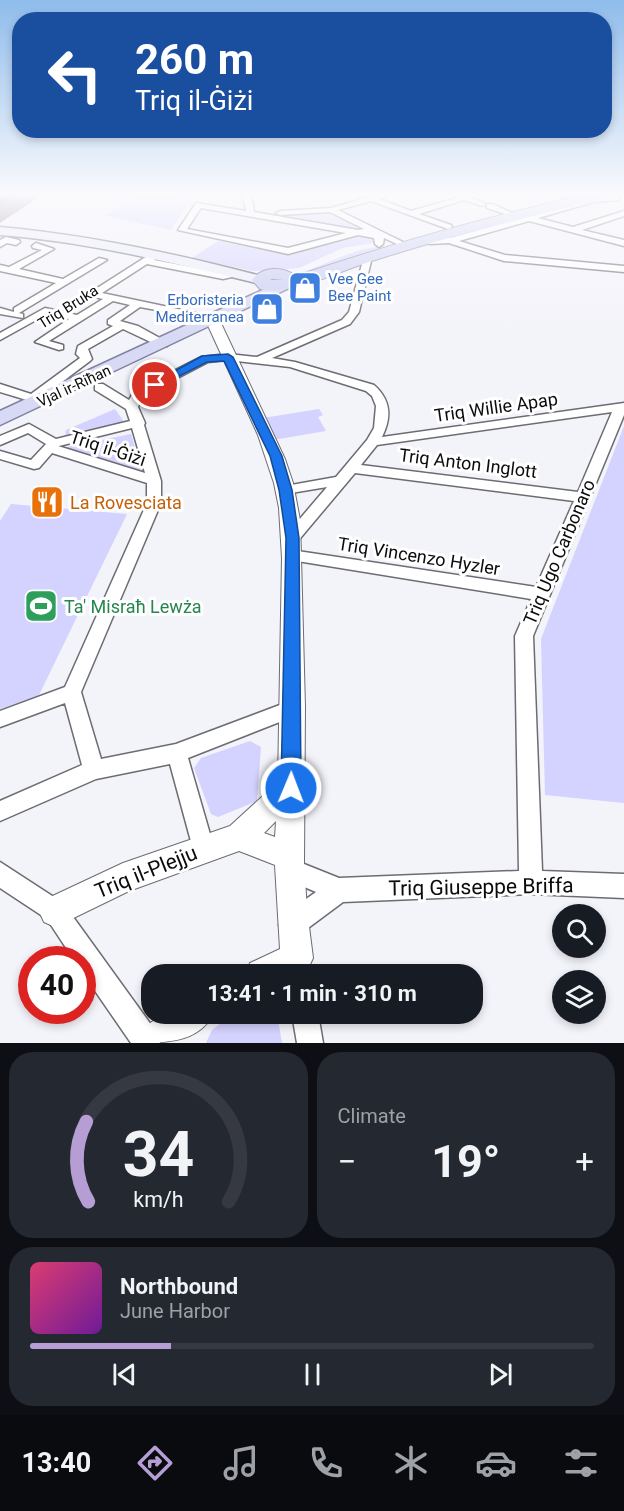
<!DOCTYPE html>
<html lang="en">
<head>
<meta charset="utf-8">
<style>
  body { margin:0; font-family:Roboto,sans-serif; background:#242831; color:#f1f3f6; height:100vh; display:flex; flex-direction:column; font-size:22px; white-space:nowrap }
  * { box-sizing:border-box; margin:0 }
  p { font-size:20px; color:#9ea1a6 }
  .icon { flex:none; width:33px; height:33px; fill:none; stroke:currentColor; stroke-width:2; stroke-linecap:round; stroke-linejoin:round }
  .map { position:relative; height:1043px; overflow:hidden }
  .drawer { display:flex; flex-direction:column; gap:9px; padding:9px; background:#0d0f14; flex:1 }
  .drawer>* { flex:none }
  .hud { position:absolute; left:12px; top:12px; width:600px; height:126px; border-radius:24px; box-shadow:0 3px 9px #0003; background:#1a4fa0; color:#fff; overflow:hidden }
  .buttons { position:absolute; left:552px; top:904px; display:grid; gap:12px }
  .buttons a { display:grid; place-items:center; width:54px; height:54px; border-radius:50%; background:#171b24; box-shadow:0 3px 9px #0003; font-size:30px }
  .speed { position:absolute; left:18px; top:946px; display:flex; gap:12px; font-size:30px; font-weight:700; text-align:center }
  .speed>* { display:grid; place-content:center; width:78px; height:78px; border-radius:50%; background:#171b24; box-shadow:0 3px 9px #0003; line-height:1 }
  .speed .limit { border:9px solid #d22; background:#fff; color:#111 }
  .pin { position:absolute; display:grid; place-items:center; width:51px; height:51px; color:#fff; margin:-26px; border:3px solid #fff; border-radius:50%; box-shadow:0 2px 6px #0007 }
  .me { position:absolute; width:66px; margin:-33px; rotate:1deg; stroke-linejoin:round; filter:drop-shadow(0 0 4px #0008) }
  .turn { display:flex; align-items:center; gap:21px; height:126px; padding:0 24px; font-size:27px }
  .turn .icon { width:78px; height:78px; stroke-width:2.5 }
  .turn b { display:block; font-size:42px; line-height:51px }
  .big { font-size:45px; font-weight:700; line-height:1.1 }
  .drawer .widget { flex:1; display:flex; flex-direction:column; justify-content:center; gap:9px; min-width:0; padding:0 21px; border-radius:24px; background:#242831 }
  .drawer .dial { align-items:center; gap:0 }
  .dial svg { height:156px; overflow:visible; fill:none; stroke:#363941; stroke-width:7; stroke-linecap:round; text-anchor:middle }
  .dial text { fill:#f1f3f6; stroke:none }
  .song { display:flex; align-items:center; gap:18px }
  .cover { width:72px; height:72px; border-radius:9px; background:linear-gradient(135deg,hsl(340 70% 55%),hsl(280 70% 35%)) }
  .played { height:6px; border-radius:3px; background:linear-gradient(90deg,#b69ed5 25%,#363941 25%) }
  .keys { display:flex; justify-content:space-around; direction:ltr }
  .heat { display:flex; justify-content:space-between; align-items:center; font-size:33px; direction:ltr }
  .drawer .tiles { flex:1; display:grid; gap:9px; grid-template-columns:1fr 1fr }
  .widget:last-child { grid-column:span 2 }
  .trip { position:absolute; left:141px; top:964px; width:342px; height:60px; border-radius:24px; background:#171b24; box-shadow:0 3px 9px #0003; font-weight:700; line-height:60px; text-align:center }
  .menu { display:flex; height:96px; justify-content:space-around; align-items:center; background:#090b0e; color:#9ea1a6 }
  .menu .icon { width:42px; height:42px }
  .menu .on { color:#b69ed5 }
  .menu b { font-size:27px; color:#f1f3f6 }
  .map>svg:first-child { display:block }
</style>
</head>
<body>
<div class="map">
<svg width="624" height="1043" viewBox="0 0 624 1043">
  <rect width="100%" height="100%" fill="#f3f3fa"/>
  <!-- green -->
  <path fill="#d4d2fe" d="M135,195H181L188,205L171,230L105,216Z
    M329,213L363,228L357,229L283,215Z
    M354,237H368L374,239L373,243L343,248L299,268L287,269L253,271L192,258L218,241L288,254Z
    M385,246L380,251L296,278L292,275C324,267 351,248 385,246Z
    M115,409L125,423L65,437L66,430Z
    M319,409L323,415L318,417L326,431L273,440L263,418Z
    M624,426V803L545,795L541,639Z
    M131,434L142,472L62,448Z
    M11,504L127,514L39,695L0,709V521Z
    M250,741L261,747L257,801L218,817L211,814L194,768L201,758Z
    M232,1014H277L282,1043H206L212,1030Z"/>
  <g fill="none" stroke-linecap="round" stroke-linejoin="round">
    <defs>
      <path id="minor" d="M243,195H251L254,212L358,230L364,229L330,212L280,215L276,213L280,211L331,208L376,195H389L379,199L411,211L457,198L453,195H464L486,204L482,206L464,200L419,214L451,225L452,227L448,229L371,201L338,210L403,242L399,245L384,238L383,244L379,247L375,244L374,238L358,235L288,254L178,230L196,203L246,211ZM201,208L346,233L288,248L187,229Z
        M552,195L574,197L570,199Z
        M616,196H619V200L594,202L538,218L573,227L624,211V216L582,230L624,240V246L529,221L459,241L505,255L624,266V272L504,261L449,243L430,244L426,241L430,238H450L594,198Z
        M487,204H493L512,213L508,215L487,208Z
        M6,237L19,240L20,242L16,245L7,243L0,247V240Z
        M36,243L54,249L19,269L63,279L99,258L107,260L19,313L23,314V318L0,314V308L14,312V308L56,283L0,271V265L9,267L42,250L33,248L32,246Z
        M152,253L159,255L154,260L223,273L240,271L245,274L223,279L147,264L102,293L216,317V321L140,307L120,321L138,326L167,342V346H159L123,329L88,349L92,359L90,361L42,397L46,400L44,403L40,404L0,392V384L31,394L80,358L76,354L78,346L113,326L108,324V320L130,305L113,301L49,341L63,345V349L59,350L35,342L69,319L47,314L0,340V333L45,308L77,315L103,299L91,296V292Z
        M368,254L372,257L359,312L350,324L272,358L295,362L374,385C391,400 392,417 382,437L624,403V415L533,636L542,871L624,874V898L531,894L343,902L300,934L291,937L282,934L279,925L282,916L316,892L281,877L278,869L281,861L289,858L339,878L519,871L515,636L531,599L291,560L285,559L283,555L285,551L291,550L536,587L574,501L355,473L297,542H287L284,538L287,534L327,487L285,494L278,490L280,487L336,477L367,440L374,428L376,406L372,396L366,391L290,367L228,360L208,362L143,396L138,407L145,423L144,425L161,481V503L81,692L101,759L176,744L293,700L300,702L303,708L300,714L188,758L214,848L211,856L203,859L195,856L170,764L96,779L0,821V801L82,765L65,703L0,727V711L65,687L147,503V483L52,453L39,468L34,469L0,459V451L31,460L46,444L28,433L0,445V436L29,424L56,439L130,421L126,409L95,390V384H103L129,400L134,391L201,357L228,354L257,357L342,320L349,312L364,257ZM612,412L578,492L361,465L377,445ZM132,428L145,473L58,446H59Z
        M0,862L63,903L157,1033L160,1043H131L82,972V960H74L47,919L0,888Z
        M292,1014H318L323,1043H297Z"/>
      <path id="tertiary" d="M212,315L219,319L285,459L293,483L300,520L305,707L304,863L307,911L313,958L308,969L297,975H246L250,963L280,949L275,865L239,851L129,891L55,927L44,922L39,911L44,900L123,863L230,826L278,782L282,558L279,508L274,483L258,435L205,319ZM276,821L275,837L264,833Z
        M164,1014H213C199,1043 164,1043 132,1043L138,1031Z"/>
      <path id="secondary" d="M0,227C89,235 178,254 265,277L267,280L260,284C175,263 88,242 0,235Z"/>
      <path id="primary" d="M282,281L290,286L287,289L0,425V411Z"/>
      <path id="trunk" d="M584,195H607L606,198C528,217 451,236 375,260C344,269 290,297 260,289L252,280C262,266 283,266 296,276C391,244 487,217 584,195ZM272,279L283,280H270Z"/>
    </defs>
    <!-- minor casing -->
    <use href="#minor" stroke="#6c6c72" stroke-width="3"/>
    <!-- tertiary casing -->
    <use href="#tertiary" stroke="#6c6c72" stroke-width="2"/>
    <!-- secondary casing -->
    <use href="#secondary" stroke="#6c6c72" stroke-width="3"/>
    <!-- primary casing -->
    <use href="#primary" stroke="#7f819f" stroke-width="3"/>
    <!-- trunk casing -->
    <use href="#trunk" stroke="#7f819f" stroke-width="2"/>
    <!-- minor -->
    <use href="#minor" fill="#fff" fill-rule="evenodd"/>
    <!-- tertiary -->
    <use href="#tertiary" fill="#fff" fill-rule="evenodd"/>
    <!-- secondary -->
    <use href="#secondary" fill="#ebecfa" fill-rule="evenodd"/>
    <!-- primary -->
    <use href="#primary" fill="#d7d9f5" fill-rule="evenodd"/>
    <!-- trunk -->
    <use href="#trunk" fill="#caccf2" fill-rule="evenodd"/>
  </g>
  <!-- shaded-wall -->
  <path fill="#846e85" d="M18,195H39V197L0,223V206Z"/>
  <!-- building -->
  <path fill="#553553" stroke="#846e85" stroke-width="1.5" d="M0,195H18L0,206Z"/>
  <!-- sky -->
  <linearGradient id="sky" x2="0" y2="1"><stop stop-color="#8fbceb"/><stop offset="0.57" stop-color="#fafafd"/><stop offset="1" stop-color="#fafafd" stop-opacity="0"/></linearGradient>
  <rect width="624" height="341" fill="url(#sky)"/>
  <!-- route -->
  <path fill="#1a73e8" stroke="#114b97" stroke-width="1.5" d="M228,354L233,357L282,456L292,490L299,538L301,788L298,795L291,797L284,795L281,788L286,538L279,490L270,456L224,361L207,362L158,387H151L149,385L202,356Z"/>
  <!-- icons -->
  <defs>
    <symbol id="shop-square" viewBox="-11 -11 22 22"><rect x="-9" y="-9" width="18" height="18" rx="4" fill="#3f7fe0" stroke="#fff"/><path d="M-5-2.5h2.3a2.7 3.5 0 0 1 5.4 0H5L5.5 6h-11ZM-1.5-2.5h3a1.5 2.3 0 0 0-3 0Z" fill="#fff"/></symbol>
    <symbol id="restaurant-square" viewBox="-11 -11 22 22"><rect x="-9" y="-9" width="18" height="18" rx="4" fill="#e8710a" stroke="#fff"/><path d="M-5-6h1v4h1v-4h1v4h1v-4h1v5L-1.5 .5V6h-2V.5L-5-1ZM5-6V6H3V1.5H1.5Q1.5-4 5-6Z" fill="#fff"/></symbol>
    <symbol id="stadium-square" viewBox="-11 -11 22 22"><rect x="-9" y="-9" width="18" height="18" rx="4" fill="#2e9e5b" stroke="#fff"/><path d="M0-5a6.5 5 0 1 0 0 10a6.5 5 0 1 0 0-10ZM-3.5-1.8h7v3.6h-7Z" fill="#fff"/></symbol>
  </defs>
  <g fill-rule="evenodd">
    <use href="#shop-square" x="286" y="269" width="38" height="38"/>
    <use href="#shop-square" x="248" y="290" width="38" height="38"/>
    <use href="#restaurant-square" x="28" y="483" width="38" height="38"/>
    <use href="#stadium-square" x="22" y="587" width="38" height="38"/>
  </g>
  <g text-anchor="middle" dominant-baseline="central" stroke-width="6" stroke-linejoin="round" paint-order="stroke">
    <!-- far-shop labels -->
    <g font-size="15" fill="#366cbe" stroke="#fff" text-anchor="start">
      <text x="328" y="279">Vee Gee<tspan x="328" dy="17">Bee Paint</tspan></text>
      <text x="244" y="300" text-anchor="end">Erboristeria<tspan x="244" dy="17">Mediterranea</tspan></text>
    </g>
    <!-- far-street labels -->
    <g font-size="15" fill="#0b0b0d" stroke="#fff">
      <text transform="translate(68 307) rotate(-32)">Triq Bruka</text>
      <text transform="translate(74 386) rotate(-25)">Vjal ir-Riħan</text>
    </g>
    <!-- street labels -->
    <g font-size="18" fill="#0b0b0d" stroke="#fff">
      <text transform="translate(496 407) rotate(-8)">Triq Willie Apap</text>
      <text transform="translate(108 448) rotate(18)">Triq il-Ġiżi</text>
      <text transform="translate(468 463) rotate(7)">Triq Anton Inglott</text>
      <text transform="translate(559 552) rotate(-67)">Triq Ugo Carbonaro</text>
      <text transform="translate(419 556) rotate(9)">Triq Vincenzo Hyzler</text>
    </g>
    <!-- food labels -->
    <g font-size="18" fill="#c56008" stroke="#fff" text-anchor="start">
      <text x="70" y="502">La Rovesciata</text>
    </g>
    <!-- leisure labels -->
    <g font-size="18" fill="#27864d" stroke="#fff" text-anchor="start">
      <text x="64" y="606">Ta' Misraħ Lewża</text>
    </g>
    <!-- near-street labels -->
    <g font-size="21" fill="#0b0b0d" stroke="#fff">
      <text transform="translate(146 872) rotate(-22)">Triq il-Plejju</text>
      <text transform="translate(481 887) rotate(-1)">Triq Giuseppe Briffa</text>
    </g>
  </g>
</svg>
<div class="buttons">
<a><svg class="icon" aria-label="search" viewBox="0 0 24 24"><circle cx="10" cy="10" r="6"/><path d="M15 15l6 6"/></svg></a>
<a><svg class="icon" aria-label="layers" viewBox="0 0 24 24"><path d="M12 4l9 5-9 5-9-5zM3 14l9 5 9-5"/></svg></a>
</div>
<div class="speed"><div class="limit">40</div></div>
<div class="pin" style="left:155px;top:385px;background:#d93025"><svg class="icon" aria-label="arrive" viewBox="0 0 24 24"><path d="M6 21V4h12l-3 4 3 4H6"/></svg></div>
<svg class="me" style="left:291px;top:788px" viewBox="-20 -20 40 40"><circle r="17" fill="#1a73e8" stroke="#fff" stroke-width="3"/><path d="M0-11L8 9 0 5-8 9z" fill="#fff"/></svg>
<div class="trip">13:41 · 1 min · 310 m</div>
<div class="hud">
<div class="turn"><svg class="icon" aria-label="left" viewBox="0 0 24 24"><path d="M17 20v-9H6M10 6l-5 5 5 5"/></svg><div><b>260 m</b>Triq il-Ġiżi</div></div>
</div>
</div>
<section class="drawer">
<div class="tiles">
<div class="widget dial"><svg viewBox="0 0 100 80">
<path d="M14 69A42 42 0 1 1 86 69"/>
<path d="M14 69A42 42 0 0 1 13 28" stroke="#b69ed5"/>
<text x="50" y="56" font-size="32" font-weight="700">34</text>
<text x="50" y="72" font-size="11">km/h</text>
</svg></div>
<div class="widget"><p>Climate</p>
<div class="heat"><a>−</a><b class="big">19°</b><a>+</a></div>
</div>
<div class="widget">
<div class="song"><i class="cover"></i><div><b>Northbound</b><p>June Harbor</p></div></div>
<div class="played"></div>
<div class="keys"><svg class="icon" aria-label="previous" viewBox="0 0 24 24"><path d="M18 5L8 12l10 7zM5 5v14"/></svg><svg class="icon" aria-label="pause" viewBox="0 0 24 24"><path d="M8 5v14M16 5v14"/></svg><svg class="icon" aria-label="next" viewBox="0 0 24 24"><path d="M6 5l10 7-10 7zM19 5v14"/></svg></div>
</div>
</div>
</section>
<nav class="menu">
<b>13:40</b>
<svg class="icon on" aria-label="directions" viewBox="0 0 24 24"><path d="M12 3l9 9-9 9-9-9zM9 14v-3h6M13 9l2 2-2 2"/></svg>
<svg class="icon" aria-label="music" viewBox="0 0 24 24"><path d="M9 18V5l10-2v13"/><circle cx="6" cy="18" r="3"/><circle cx="16" cy="16" r="3"/></svg>
<svg class="icon" aria-label="phone" viewBox="0 0 24 24"><path d="M5 4h4l2 5-3 2q2 4 5 5l2-3 5 2v4C11 20 4 13 5 4z"/></svg>
<svg class="icon" aria-label="climate" viewBox="0 0 24 24"><path d="M12 3v18M4 7l16 10M4 17L20 7"/></svg>
<svg class="icon" aria-label="car" viewBox="0 0 24 24"><path d="M5 17H2v-5l4-1 3-4h7l3 4 3 1v5h-3M9 17h6M6 11h13"/><circle cx="7" cy="17" r="2"/><circle cx="17" cy="17" r="2"/></svg>
<svg class="icon" aria-label="filters" viewBox="0 0 24 24"><path d="M4 7h16M4 17h16"/><circle cx="9" cy="7" r="2"/><circle cx="15" cy="17" r="2"/></svg>
</nav>
</body>
</html>
